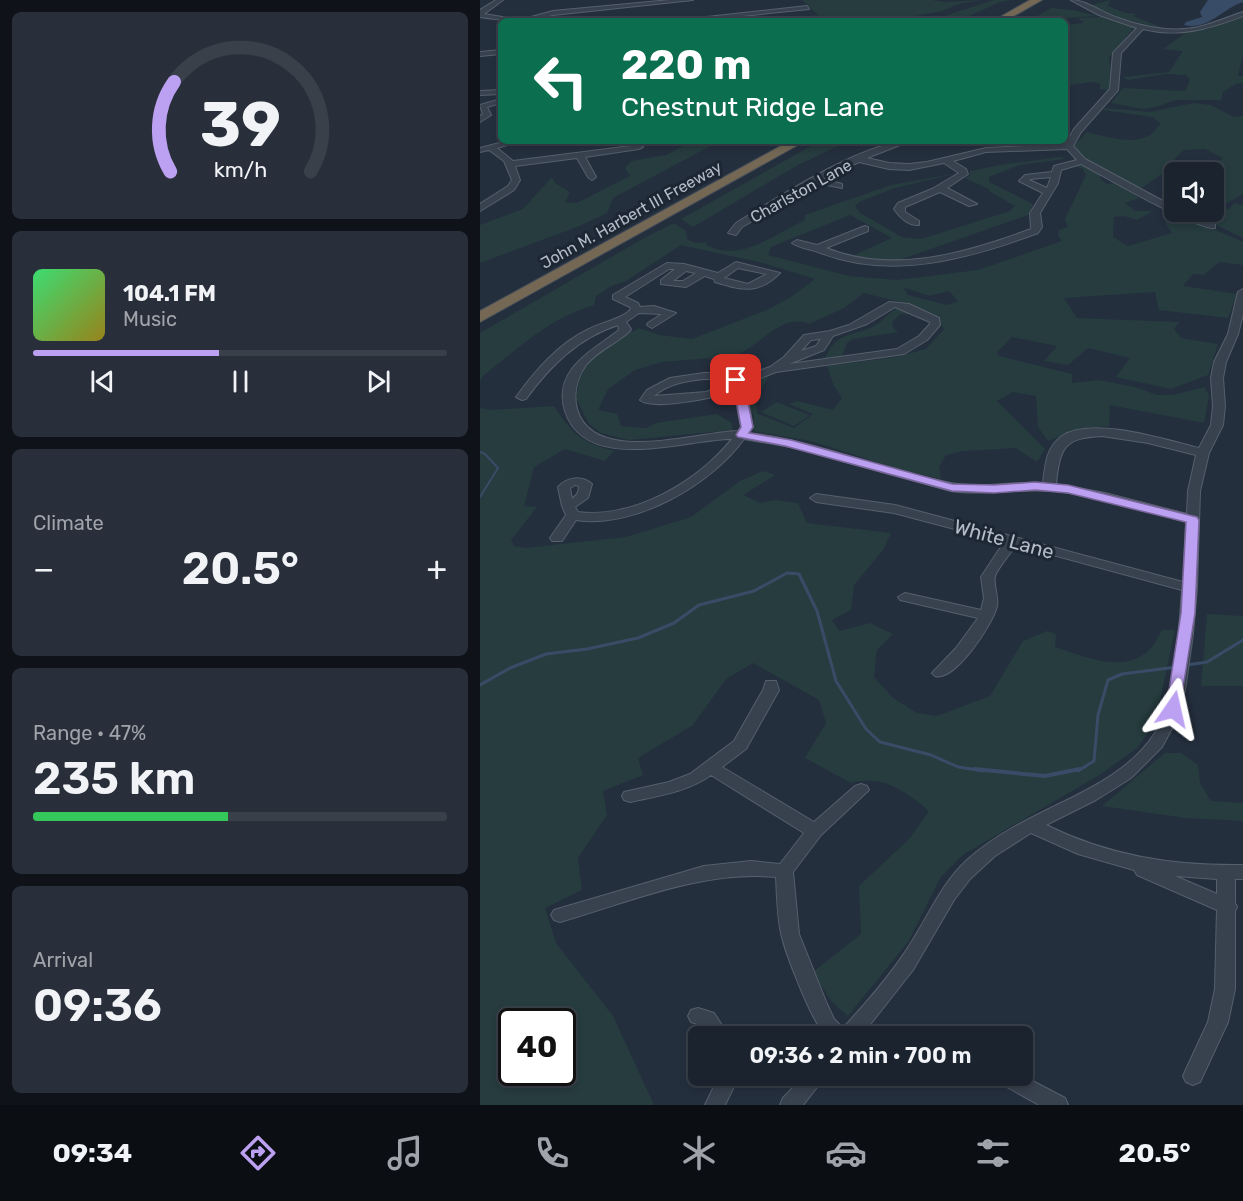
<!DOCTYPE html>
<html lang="en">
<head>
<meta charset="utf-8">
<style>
  body { margin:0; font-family:Rubik,sans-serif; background:#282f3a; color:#f1f3f6; height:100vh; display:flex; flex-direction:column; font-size:22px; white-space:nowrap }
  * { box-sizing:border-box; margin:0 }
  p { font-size:20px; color:#a0a4aa }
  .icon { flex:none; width:33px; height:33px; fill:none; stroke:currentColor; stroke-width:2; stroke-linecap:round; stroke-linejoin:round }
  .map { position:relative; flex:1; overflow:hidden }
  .sheet { display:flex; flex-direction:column; gap:12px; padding:12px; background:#0f1319; width:480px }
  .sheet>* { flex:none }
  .banner { position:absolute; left:18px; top:18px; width:570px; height:126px; border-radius:9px; box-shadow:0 3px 9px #0003,0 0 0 2px #39404a; background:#0b6e4f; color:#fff; overflow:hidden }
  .controls { position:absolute; left:684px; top:162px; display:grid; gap:12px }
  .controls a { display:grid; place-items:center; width:60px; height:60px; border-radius:9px; background:#1b232e; box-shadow:0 3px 9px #0003,0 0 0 2px #39404a; font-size:30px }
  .speed { position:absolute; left:18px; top:1008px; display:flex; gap:12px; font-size:30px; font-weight:700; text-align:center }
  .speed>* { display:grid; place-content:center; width:78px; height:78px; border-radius:50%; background:#1b232e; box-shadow:0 3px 9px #0003,0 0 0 2px #39404a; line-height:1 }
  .speed .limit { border:3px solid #111; border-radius:9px; background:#fff; color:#111 }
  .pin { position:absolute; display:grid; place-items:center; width:51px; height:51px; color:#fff; margin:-26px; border-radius:12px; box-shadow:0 3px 9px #0006 }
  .me { position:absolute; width:66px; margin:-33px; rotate:11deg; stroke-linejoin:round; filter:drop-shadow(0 0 4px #0008) }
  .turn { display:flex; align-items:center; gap:21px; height:126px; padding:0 24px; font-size:27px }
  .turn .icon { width:78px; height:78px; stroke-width:2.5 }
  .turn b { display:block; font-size:42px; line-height:51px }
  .big { font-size:45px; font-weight:600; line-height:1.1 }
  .sheet .widget { flex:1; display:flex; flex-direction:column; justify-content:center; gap:9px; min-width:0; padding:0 21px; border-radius:9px; background:#282f3a }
  .sheet .dial { align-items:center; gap:0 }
  .dial svg { height:156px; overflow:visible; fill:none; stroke:#39404a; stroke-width:7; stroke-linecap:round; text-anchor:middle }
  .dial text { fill:#f1f3f6; stroke:none }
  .song { display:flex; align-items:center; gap:18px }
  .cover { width:72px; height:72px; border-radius:9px; background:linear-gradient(135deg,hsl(140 70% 55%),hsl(50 70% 35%)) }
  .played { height:6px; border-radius:3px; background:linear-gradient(90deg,#bca0f2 45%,#39404a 45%) }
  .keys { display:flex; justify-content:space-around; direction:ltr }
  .heat { display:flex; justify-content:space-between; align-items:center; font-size:33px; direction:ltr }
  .charge { height:9px; border-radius:4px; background:linear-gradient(90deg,#34c759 47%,#39404a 0) }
  .trip { position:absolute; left:208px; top:1026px; width:345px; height:60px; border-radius:9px; background:#1b232e; box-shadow:0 3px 9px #0003,0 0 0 2px #39404a; font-weight:600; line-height:60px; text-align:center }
  .dock { display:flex; height:96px; justify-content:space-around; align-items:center; background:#0b0e12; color:#a0a4aa }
  .dock .icon { width:42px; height:42px }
  .dock .selected { color:#bca0f2 }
  .dock b { font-size:27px; color:#f1f3f6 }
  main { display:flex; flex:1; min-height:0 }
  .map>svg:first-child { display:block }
</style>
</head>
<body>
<main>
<section class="sheet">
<div class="widget dial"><svg viewBox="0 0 100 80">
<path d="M14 69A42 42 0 1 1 86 69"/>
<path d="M14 69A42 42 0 0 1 16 23" stroke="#bca0f2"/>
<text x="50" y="56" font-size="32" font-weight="700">39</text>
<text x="50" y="72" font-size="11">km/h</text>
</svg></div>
<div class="widget">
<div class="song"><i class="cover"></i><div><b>104.1 FM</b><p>Music</p></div></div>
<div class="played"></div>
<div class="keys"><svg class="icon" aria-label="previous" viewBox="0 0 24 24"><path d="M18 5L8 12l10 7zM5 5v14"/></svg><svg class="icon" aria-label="pause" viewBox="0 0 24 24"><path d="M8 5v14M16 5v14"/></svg><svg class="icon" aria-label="next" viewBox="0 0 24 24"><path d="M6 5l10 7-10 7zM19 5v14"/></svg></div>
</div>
<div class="widget"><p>Climate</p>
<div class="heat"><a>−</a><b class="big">20.5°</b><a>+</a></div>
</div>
<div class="widget"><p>Range · 47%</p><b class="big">235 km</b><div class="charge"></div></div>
<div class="widget"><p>Arrival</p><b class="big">09:36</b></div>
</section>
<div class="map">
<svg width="763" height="1105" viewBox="0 0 763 1105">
  <rect width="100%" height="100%" fill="#242f3e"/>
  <!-- green -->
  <path fill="#263c3f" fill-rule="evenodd" d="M322,0H452L464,2L503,0L479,4L462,11L409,21H282L338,15Z
    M514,0H531L520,2L478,21H450L447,18L464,16Z
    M630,0L628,6L645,13L657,14L653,16L681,27L679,28L629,15L608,6Z
    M571,8L593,10L617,16L584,18L580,21H549Z
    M763,15V55L758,76H763V83L756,84L743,92L741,100H695L676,107L663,109L631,103L643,88L705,91L710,80L706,75L686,74L648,80L643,77L689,72L703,51L683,49L707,32L728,29Z
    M621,17L655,26L629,58L633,84L627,90L619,89L621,84L611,82L585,86V25L604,23L598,18Z
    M713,103L730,105L754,117L763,116V194L745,204H734V172H725L743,158L725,149L703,150L682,174L659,190L603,158L594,146L607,132C624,136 651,145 668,136C673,134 677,127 681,123L672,117L623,110L625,108L670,112Z
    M212,141H240L133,198L127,213L97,227L0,263V225L43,209L72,177L75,183L90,192L85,202L97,203L150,176L145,168L151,161L186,155Z
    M340,141H369L318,165L213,227L201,219Z
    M581,157L585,159L539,165L509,177V182L553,204L548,215L425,258L416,261L372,256L412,238L370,215L291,247L288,255L369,276L417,280L498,270L582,241L578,235L579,230L588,227L585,219L606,175L603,169L595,166L604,165L620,175L621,180L627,184L639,183L659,198L645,203L655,211H673L657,220L644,216L634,217L633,237L648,246L692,233L685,223L705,217L763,242V265L739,262L724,275L713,274L703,286L757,294L748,318L679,310L675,292L584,298L597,318L699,322L694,329L701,338L738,344L728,375L691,389L636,377L650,358L608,348L588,365L564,361L577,346L532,337L517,352L519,356L592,374V383L619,380L655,387L677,395H693L725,387L729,396L724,423L630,405L629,426L601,428L568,441L558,427L556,396L533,392L517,401L565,449L557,462L536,448L483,451L466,455L459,467L461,479L418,469L331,441L274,431V417L263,391C268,379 278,377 290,374L275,400L278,414L314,428L333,414L309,404L317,401L353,410L362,398L354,386L347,366L416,357L446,349L464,329C453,306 408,300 384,293L364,308L329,324C304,314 287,338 266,350C257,355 246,360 236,365L232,358L182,362L155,370L128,389L118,410L137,414L141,426L166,428L176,423L237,414L252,423V430L149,440L121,433L109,424L96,398L100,378L110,360L129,344L159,328L179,335L212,339L289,309L311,297L335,279L283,263L201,245L146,281L131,286L116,296L114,305C70,318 38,348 3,376L0,381V333L166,237L194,223L206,231L207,239L215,243L227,242L226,245C261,263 294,234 325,220V215L411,185L478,173L415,188L379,202L375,206L380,213L422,237L441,239L530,211L535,206L509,191V189L485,178L490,176V171L525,164ZM423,287L449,296L469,291L478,301L467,305L428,295Z
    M754,203L763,205V238L728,221L734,219L733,212L749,209Z
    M419,308L435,315L421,314L412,322L413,328L418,332L373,339L367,343L362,356L345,358C358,329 373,338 396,325C405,320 408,312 419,308Z
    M297,402L329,415H330L314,426L281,412Z
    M74,406C94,436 100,441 134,451L125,461L85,449L54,467L44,506L57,507L31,540L34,546L45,548L146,537L211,517L260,481L283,471L295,475L263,495L280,503L295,500L318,503L327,523L411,533L403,550L374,585L371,610L352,620L359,631L390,623L413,634L397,650L394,677L413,698L437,713L457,716L510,696L543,641L567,631L576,634L575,647C604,656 638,673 666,653C673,648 678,637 682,630H695L675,723L657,748L621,774L484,854L460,878L428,942L368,1016L351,1001L333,972L381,934L379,886L430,838L449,811C424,790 403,775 371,783L325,758L346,723L339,700L273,663L246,679L213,725L158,758L163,775L123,791L127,815L98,858L102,890L65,908L76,943L133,1016L174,1105H0V408L12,410ZM32,1022H82V1072H32Z
    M727,614L763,616V686H721Z
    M685,753H701L718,765L720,783L731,801L763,803V821L706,818L622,806Z"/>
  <!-- water -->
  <path fill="#394c67" d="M728,0H763V2C743,8 728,31 704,25L706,22L722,17L720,12Z"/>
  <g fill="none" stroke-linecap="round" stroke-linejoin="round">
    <!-- stream-far2 -->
    <path stroke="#394c67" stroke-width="2" d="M0,452L5,454L18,468L0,497"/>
    <!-- stream-far1 -->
    <path stroke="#394c67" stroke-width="3" d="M707,665L727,662L763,640
      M0,685L30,668L66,654L107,649L158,638L194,623L219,605L274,591L307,573L319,574L337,611L356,681L386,729L400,742L451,755L478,767L504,771
      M598,771L614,761L618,715L628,680L642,674L697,667"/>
    <!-- stream -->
    <path stroke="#394c67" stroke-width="4" d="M494,769L565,776L600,769"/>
    <defs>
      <path id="minor" d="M16,0H23L4,14L40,20L73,11L190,0H213L73,15C48,22 26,21 0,17V10Z
        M591,0C606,0 623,13 638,18C663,27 692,33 719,27C734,23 748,17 763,12V16C729,29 699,38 663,29L641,53L638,90L601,132L593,146L605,159L694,207V212H705L735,224V228C716,230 624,176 601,164L581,170L578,183L560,213L562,227L558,233C487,259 412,281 338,252C330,249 319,248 312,243L317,240L337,245L385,226L388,227V231L346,248C413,275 486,253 551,229L550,213L563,193L539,181L545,175L572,172L574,166L597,160L587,149L506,152L473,161L486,169L488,174L467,188L497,204L489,206L460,192L425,207V212L439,221V225C429,226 419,217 414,209L418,203L452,189L479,173L464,163L429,170L409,169L379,162L343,179L362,184V188L337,183L262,227L256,235L248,233L256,223C297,198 384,141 430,141L387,158L409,163L429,164L447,162L506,148L586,144L594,129L630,89L633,53L657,28L619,15ZM571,177L567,188L549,180L550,179Z
        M327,6L329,9L213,21H190Z
        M21,50V54L0,56V52Z
        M21,90V94L0,95V91Z
        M21,99V103L7,107L11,115L0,122V116L3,114L0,105Z
        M27,141H41L17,148L33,161L159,145L163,147L159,149L105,157L116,177L112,180L108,177L97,158L35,166L40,180L34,190L0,211V204L28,186L32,180L24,161L9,150L0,152V148Z
        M256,262L300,273C278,295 262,290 235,282L234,279L225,276L206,287L181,284V280L195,269H189L145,297L158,303L160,307L174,306L196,313L172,328L167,325L168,323L182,314L159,313L146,322L151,329L150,331C136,344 118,350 106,365C97,378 93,394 97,409C113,466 216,432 258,431L261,427L254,391C237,397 174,411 160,400L167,390L190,378L224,373H238L259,378L290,367L304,357L324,335L350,331L369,325L409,302L429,304L459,318L460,325L447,340L424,354L296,372L265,384L273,427L269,433C338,441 403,471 471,483C502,489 532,481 563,483C565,466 566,447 582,436C612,416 686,440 719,448L731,425L733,406L731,378L734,362L748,334L758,292L763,289V314L758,334L746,362L743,378L745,406L743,425L729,453L720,491L717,588L713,634L705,690L698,717L682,747L651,778L616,800L566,825C629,856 693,866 763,865V879H755V903L757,907L755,911V989L748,1022L720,1082L713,1085L706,1082L703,1076L728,1022L735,989L737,910L657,875L654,870L598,854L551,833L515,856L490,879L474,900L433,970L381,1036H346C333,1024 305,953 301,933C297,915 297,895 296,877C222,870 150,902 80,922L74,920L71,915L74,910L224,866L271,861L300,864L324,833L231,775C208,792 177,796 150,802L144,800L142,796L144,792L189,782L210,774L254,741L283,690L286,681H296L299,690L266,749L242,767L334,822L375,786L381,784L387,786L389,790L341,835L313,872L319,934L347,1004L354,1019L363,1028C387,1002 410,976 429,946C448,917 461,884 487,860C515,835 548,819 581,803C616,786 653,767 675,733C696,699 699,631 702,590L536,545C531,553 516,570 515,577C513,586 519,596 517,606C513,624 475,682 455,676L452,673L455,670L476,648L498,618L420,600L418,597L425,593L501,610L504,598L501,577L524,542L414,513L336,502L330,498L336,494L415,505L703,582L706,522C662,510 618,495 572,491C538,488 505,496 471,491L311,447L264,439C231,485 154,529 96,520L82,541H72L70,538L86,515L82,506L78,487C87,477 102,475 112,484L108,498L95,507L98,512C155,519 218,481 252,439C205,439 106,475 85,411C72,369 114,350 139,330L138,325C98,338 70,366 46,399L42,400L36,397C56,370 78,344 109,329C121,322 136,321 148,312L151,309L150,307L133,299V295L187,263L204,264L238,273ZM258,268L287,274L268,284L244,278ZM206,271L216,273L203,281H193ZM415,307L450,322V324L439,336L417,349L309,364L344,350L353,336L387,324ZM341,339L336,346L321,351L331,340ZM224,379H238L252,383L226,392L174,396C187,384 206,381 224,379ZM622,436L668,443L716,455L708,491L707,514L625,493L576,484C580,447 584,438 622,436ZM95,485L99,486C99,492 97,495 92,499L90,488ZM695,876L737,879V894Z
        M218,1008L234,1013L249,1036H228L220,1025L211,1022L208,1016L211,1010Z
        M239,1076H259L245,1105H225Z
        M324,1076H346L323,1105H300L303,1098Z
        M515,1076H543L585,1098L588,1105H559L518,1082Z"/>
      <path id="highway" d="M550,0H562L525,21H513Z
        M310,141H325L0,322V311Z"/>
    </defs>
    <!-- minor casing -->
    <use href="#minor" stroke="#565f6c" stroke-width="2"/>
    <!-- highway casing -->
    <use href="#highway" stroke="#434c59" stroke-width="2"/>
    <!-- minor -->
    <use href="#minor" fill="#38414e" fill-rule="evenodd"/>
    <!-- highway -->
    <use href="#highway" fill="#746855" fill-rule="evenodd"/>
  </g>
  <!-- route -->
  <path fill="#bca0f2" stroke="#7a689d" stroke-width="1.5" d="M256,376L260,377C266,386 270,414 273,427L269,433L311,440L472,484L514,485L555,482L588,485L717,517L719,520L715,613L699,713H688L686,709L701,613L706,522L588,493L555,490L514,493L472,491L305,446L258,437L256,435L261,427C259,417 254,385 250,380Z"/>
  <g text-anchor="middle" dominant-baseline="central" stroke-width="6" stroke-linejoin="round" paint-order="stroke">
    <!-- far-street labels -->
    <g font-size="16" fill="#b4bcc9" stroke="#1d2633">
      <text transform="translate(321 191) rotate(-29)">Charlston Lane</text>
      <text transform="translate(151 215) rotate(-29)">John M. Harbert III Freeway</text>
    </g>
    <!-- street labels -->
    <g font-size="20" fill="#b4bcc9" stroke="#1d2633">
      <text transform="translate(524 539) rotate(15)">White Lane</text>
    </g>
  </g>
</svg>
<div class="controls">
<a><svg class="icon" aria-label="sound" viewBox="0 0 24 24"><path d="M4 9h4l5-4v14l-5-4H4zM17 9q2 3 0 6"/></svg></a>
</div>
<div class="speed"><div class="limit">40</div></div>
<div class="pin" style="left:256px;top:380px;background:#d93025"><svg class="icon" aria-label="arrive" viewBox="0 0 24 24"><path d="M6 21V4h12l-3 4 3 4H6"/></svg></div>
<svg class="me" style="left:693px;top:709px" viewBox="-20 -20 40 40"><path d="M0-17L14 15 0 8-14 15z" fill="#bca0f2" stroke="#fff" stroke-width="4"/></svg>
<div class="trip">09:36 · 2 min · 700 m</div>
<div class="banner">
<div class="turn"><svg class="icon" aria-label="left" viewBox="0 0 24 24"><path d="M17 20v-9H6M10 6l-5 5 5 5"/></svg><div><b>220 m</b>Chestnut Ridge Lane</div></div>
</div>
</div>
</main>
<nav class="dock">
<b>09:34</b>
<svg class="icon selected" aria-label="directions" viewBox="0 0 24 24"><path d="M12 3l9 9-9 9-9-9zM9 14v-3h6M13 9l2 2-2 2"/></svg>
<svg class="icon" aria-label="music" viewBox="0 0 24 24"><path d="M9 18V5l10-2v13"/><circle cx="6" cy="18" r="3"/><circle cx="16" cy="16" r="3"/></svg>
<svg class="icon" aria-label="phone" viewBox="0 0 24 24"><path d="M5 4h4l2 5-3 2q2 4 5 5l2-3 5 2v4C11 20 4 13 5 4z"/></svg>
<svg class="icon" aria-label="climate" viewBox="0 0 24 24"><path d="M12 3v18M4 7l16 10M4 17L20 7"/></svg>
<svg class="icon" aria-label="car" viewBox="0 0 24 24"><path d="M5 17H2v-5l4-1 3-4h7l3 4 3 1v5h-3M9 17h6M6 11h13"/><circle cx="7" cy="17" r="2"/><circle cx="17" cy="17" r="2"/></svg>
<svg class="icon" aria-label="filters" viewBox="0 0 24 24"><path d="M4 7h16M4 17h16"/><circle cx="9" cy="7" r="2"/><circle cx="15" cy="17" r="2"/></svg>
<b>20.5°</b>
</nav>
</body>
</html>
